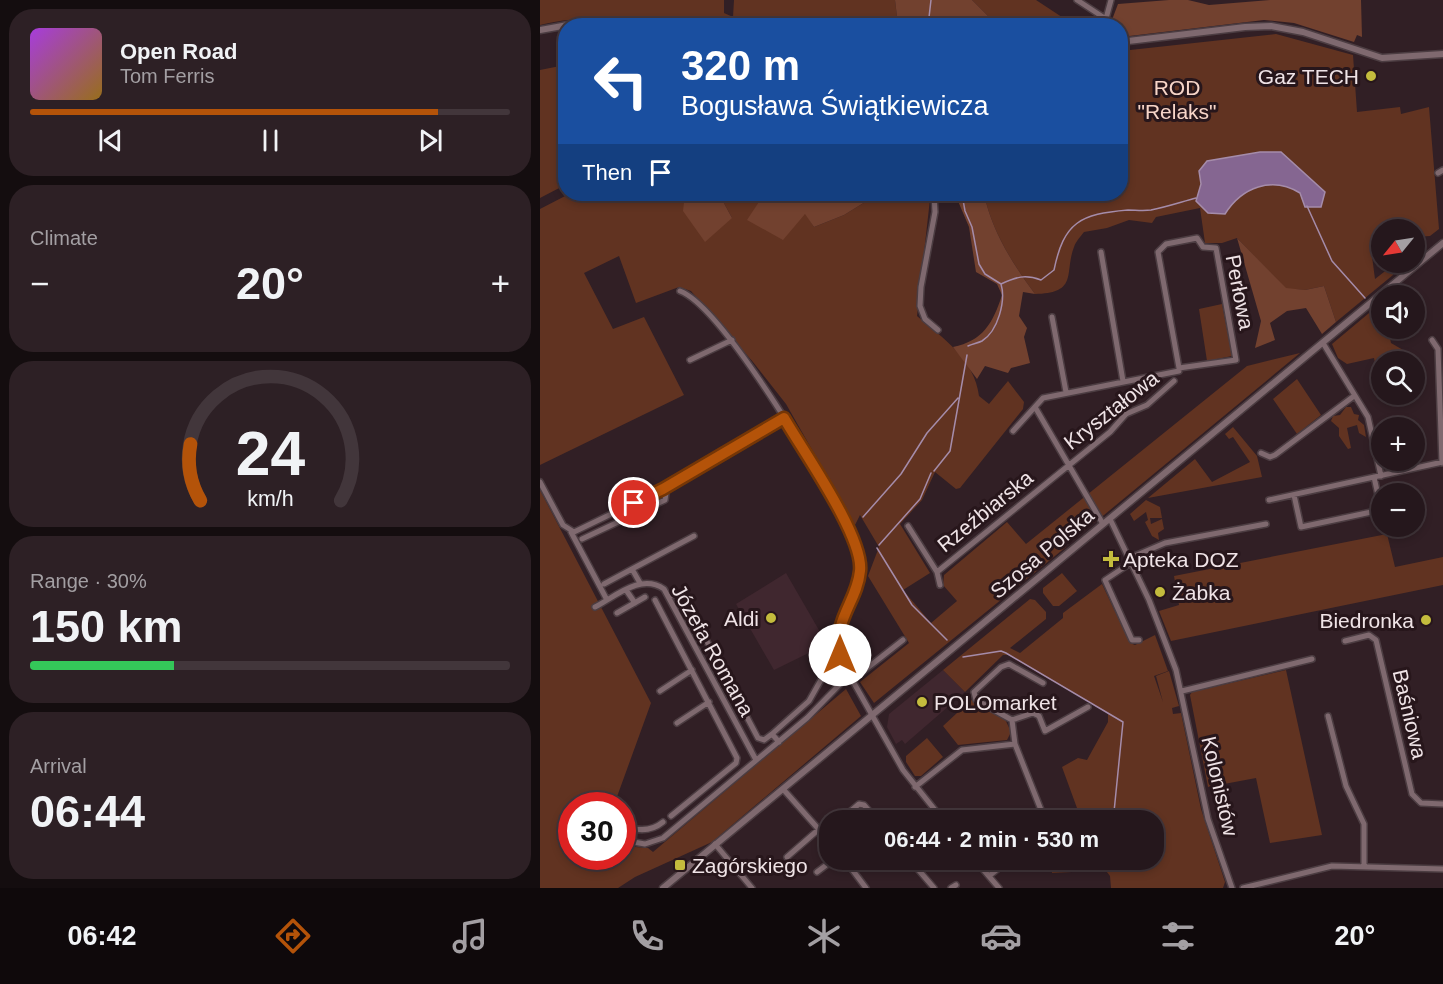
<!DOCTYPE html>
<html lang="en">
<head>
<meta charset="utf-8">
<style>
  body { margin:0; font-family:Helvetica,sans-serif; background:#2d2025; color:#f1f3f6; height:100vh; display:flex; flex-direction:column; font-size:22px; white-space:nowrap }
  * { box-sizing:border-box; margin:0 }
  p { font-size:20px; color:#a39fa3 }
  .icon { flex:none; width:33px; height:33px; fill:none; stroke:currentColor; stroke-width:2; stroke-linecap:round; stroke-linejoin:round }
  .map { position:relative; flex:1; overflow:hidden }
  .details { display:flex; flex-direction:column; gap:9px; padding:9px; background:#140d0f; width:540px }
  .details>* { flex:none }
  .banner { position:absolute; left:18px; top:18px; width:570px; height:183px; border-radius:24px; box-shadow:0 3px 9px #0003,0 0 0 2px #42363b; background:#1a4fa0; color:#fff; overflow:hidden }
  .needle { width:39px; rotate:240deg }
  .controls { position:absolute; left:831px; top:219px; display:grid; gap:12px }
  .controls a { display:grid; place-items:center; width:54px; height:54px; border-radius:50%; background:#25171c; box-shadow:0 3px 9px #0003,0 0 0 2px #42363b; font-size:30px }
  .speed { position:absolute; left:18px; top:792px; display:flex; gap:12px; font-size:30px; font-weight:700; text-align:center }
  .speed>* { display:grid; place-content:center; width:78px; height:78px; border-radius:50%; background:#25171c; box-shadow:0 3px 9px #0003,0 0 0 2px #42363b; line-height:1 }
  .speed .limit { border:9px solid #d22; background:#fff; color:#111 }
  .pin { position:absolute; display:grid; place-items:center; width:51px; height:51px; color:#fff; margin:-26px; border:3px solid #fff; border-radius:50%; box-shadow:0 2px 6px #0007 }
  .me { position:absolute; width:66px; margin:-33px; rotate:0deg; stroke-linejoin:round; filter:drop-shadow(0 0 4px #0008) }
  .turn { display:flex; align-items:center; gap:21px; height:126px; padding:0 24px; font-size:27px }
  .turn .icon { width:78px; height:78px; stroke-width:2.5 }
  .turn b { display:block; font-size:42px; line-height:51px }
  .then { display:flex; align-items:center; height:57px; padding:0 24px; background:#0003; gap:12px; font-size:22px }
  .big { font-size:45px; font-weight:600; line-height:1.1 }
  .details .widget { flex:1; display:flex; flex-direction:column; justify-content:center; gap:9px; min-width:0; padding:0 21px; border-radius:24px; background:#2d2025 }
  .details .dial { align-items:center; gap:0 }
  .dial svg { height:156px; overflow:visible; fill:none; stroke:#42363b; stroke-width:7; stroke-linecap:round; text-anchor:middle }
  .dial text { fill:#f1f3f6; stroke:none }
  .song { display:flex; align-items:center; gap:18px }
  .cover { width:72px; height:72px; border-radius:9px; background:linear-gradient(135deg,hsl(280 70% 55%),hsl(40 70% 35%)) }
  .played { height:6px; border-radius:3px; background:linear-gradient(90deg,#b45309 85%,#42363b 85%) }
  .keys { display:flex; justify-content:space-around; direction:ltr }
  .heat { display:flex; justify-content:space-between; align-items:center; font-size:33px; direction:ltr }
  .charge { height:9px; border-radius:4px; background:linear-gradient(90deg,#34c759 30%,#42363b 0) }
  .trip { position:absolute; left:279px; top:810px; width:345px; height:60px; border-radius:24px; background:#25171c; box-shadow:0 3px 9px #0003,0 0 0 2px #42363b; font-weight:600; line-height:60px; text-align:center }
  .menu { display:flex; height:96px; justify-content:space-around; align-items:center; background:#0f090b; color:#a39fa3 }
  .menu .icon { width:42px; height:42px }
  .menu .on { color:#b45309 }
  .menu b { font-size:27px; color:#f1f3f6 }
  main { display:flex; flex:1; min-height:0 }
  .map>svg:first-child { display:block }
</style>
</head>
<body>
<main>
<section class="details">
<div class="widget">
<div class="song"><i class="cover"></i><div><b>Open Road</b><p>Tom Ferris</p></div></div>
<div class="played"></div>
<div class="keys"><svg class="icon" aria-label="previous" viewBox="0 0 24 24"><path d="M18 5L8 12l10 7zM5 5v14"/></svg><svg class="icon" aria-label="pause" viewBox="0 0 24 24"><path d="M8 5v14M16 5v14"/></svg><svg class="icon" aria-label="next" viewBox="0 0 24 24"><path d="M6 5l10 7-10 7zM19 5v14"/></svg></div>
</div>
<div class="widget"><p>Climate</p>
<div class="heat"><a>−</a><b class="big">20°</b><a>+</a></div>
</div>
<div class="widget dial"><svg viewBox="0 0 100 80">
<path d="M14 69A42 42 0 1 1 86 69"/>
<path d="M14 69A42 42 0 0 1 9 40" stroke="#b45309"/>
<text x="50" y="56" font-size="32" font-weight="700">24</text>
<text x="50" y="72" font-size="11">km/h</text>
</svg></div>
<div class="widget"><p>Range · 30%</p><b class="big">150 km</b><div class="charge"></div></div>
<div class="widget"><p>Arrival</p><b class="big">06:44</b></div>
</section>
<div class="map">
<svg width="903" height="888" viewBox="0 0 903 888">
  <rect width="100%" height="100%" fill="#311f25"/>
  <!-- built -->
  <path fill="#40272f" d="M246,573L287,644L234,670L196,604Z
    M403,670L425,692L365,744L362,740L356,744L347,727L349,714Z"/>
  <!-- green -->
  <path fill="#613321" d="M0,0H184V13L193,17L194,0H355L358,25L274,26L243,22L242,26C220,26 196,27 173,26C114,23 59,11 0,25Z
    M432,0H496L534,25H457Z
    M736,34L813,55L817,112L860,107L861,114L889,107L899,229L890,236L875,237L874,230H842L841,239L830,241L835,279L853,265V275L796,322L784,286L765,290L746,289L697,238L682,243H665L660,208L616,217L612,223L589,220L567,228L544,232C541,236 536,241 534,247C524,273 539,293 495,294C472,263 452,231 444,194H580L581,51Z
    M25,65V185L0,198V70Z
    M29,194H145L192,218L179,194H224L208,220L266,214L274,227L304,215L338,194H362L384,203L390,199L377,316C403,338 435,360 439,396L449,404L468,381L484,402L483,409L420,488L416,489L395,472L382,500L360,524L390,573L363,590L391,623L417,601L403,585L404,575L467,522L486,544L707,366L760,353L564,515L524,545L526,547L334,703L320,682L369,643L328,576L339,547L320,515L315,525L246,404L213,362L151,291L139,287L96,303L79,256L44,273L73,329L104,317L144,395L0,465V209Z
    M841,303L842,328L871,329L859,331L850,338L851,343L870,354L871,361L842,362L839,382L834,358L807,364L798,358L792,344Z
    M682,304L692,356L667,361L659,309Z
    M757,379L781,415L757,434L733,399Z
    M806,407H811L814,414L819,415L818,420L824,425L826,437L819,433L817,425L807,428L811,448L808,449L799,436V428L791,421L793,416L800,415Z
    M693,427L717,456L722,477L608,498L655,459L672,482L710,462L693,437L689,439L685,434Z
    M0,490L111,703L74,805L32,806V856H82L83,846L108,848L113,852L306,689L321,716L172,842L95,877L78,888H0Z
    M606,500L620,507L622,518H610L611,524L622,519L624,529L618,533L619,540L612,536L605,522L608,520L606,512L594,521L590,514Z
    M847,534L855,567L903,557V585L631,641L619,611L639,605L634,576Z
    M522,573L537,591L519,606H513L503,593V588Z
    M562,584L590,643L595,645L615,635L628,671L614,676L623,702L616,676L629,671L639,706L632,708L633,714L641,713L661,809L685,882L683,888H571L570,876L560,863L551,871L512,873V870L524,860H614V820H531L529,818L537,808L522,767L538,758L547,760L568,722V713L468,655H463L425,692L403,670L490,599L495,600L506,612V619L470,648L480,653L523,618V613Z
    M746,670L782,835L730,843L716,778L668,787L650,695L652,692Z
    M431,700L465,719L471,732L467,740L418,745L403,726Z
    M387,738L403,757L381,776H375L366,762V756Z"/>
  <!-- forest -->
  <path fill="#72412f" d="M355,0H432L457,25H358Z
    M629,0H648L669,5L730,0H821L822,37L817,35L814,42L754,23L724,20L581,37L580,26L570,25L578,4Z
    M145,194H179L192,218L165,242L143,211Z
    M224,194H338L304,215L274,227L265,214L243,240L207,220Z
    M415,194H444C452,231 472,263 495,294L483,292L479,316L487,328L484,337L490,363L471,368L468,373L445,366L437,379L413,347C443,341 453,323 462,295L457,284L436,272L429,227Z
    M697,238L746,288L765,290L784,286L796,322L782,334L766,308L747,311L730,323L735,340L715,348L721,321Z"/>
  <!-- water -->
  <path fill="#856691" stroke="#a58caa" stroke-width="1.5" d="M720,152H741L785,192L781,207H765L760,193C732,176 702,187 685,214L668,213L656,201L661,184L659,171L667,161Z"/>
  <g fill="none" stroke-linecap="round" stroke-linejoin="round">
    <!-- stream -->
    <path stroke="#a58caa" stroke-width="1.5" d="M388,26L391,0
      M422,194L425,211L432,227L439,264L445,274L461,284C466,301 458,331 442,341C438,343 432,344 428,346
      M767,206L792,261L825,298
      M461,284C476,277 485,274 501,280L514,270C524,222 540,214 588,210C595,210 603,211 611,210C626,207 641,202 656,198
      M394,471L410,451L427,355
      M323,517L361,474L387,433L418,398
      M339,545L380,499L391,473
      M337,548L372,605L407,640
      M423,657L461,651L466,653L583,722L574,812"/>
    <defs>
      <path id="minor" d="M537,0L566,19
        M564,26L571,0
        M898,173L903,170
        M394,194L395,212L381,287L380,306L385,319L398,330
        M561,252L583,381
        M140,291C185,308 291,492 316,541C332,584 288,616 301,660L363,770L403,820
        M512,317L526,392
        M892,340L898,349L902,463
        M783,343L828,417L841,476
        M150,360L192,340
        M495,407L563,524
        M473,431L503,398L639,371V368L696,360L676,248L663,247L657,238L626,244L618,252L639,368
        M721,453L730,457L735,455L814,396
        M0,482L23,525L34,532L123,489L244,418
        M754,495L761,527L836,511L840,504L834,477
        M729,500L903,462
        M570,519L609,600L636,670L668,819L692,888
        M368,526L397,572L570,432L586,414L607,405L634,381
        M31,532L67,600
        M42,539L125,500L126,493
        M590,558L625,543L726,524
        M592,562L565,580L592,640H599
        M92,569L154,536
        M397,572L400,585
        M64,584L92,569L100,583
        M86,590L95,603
        M129,597L136,594L144,597L156,621
        M115,600L197,758L196,763L131,816
        M55,607C76,596 101,573 124,589L216,760
        M77,613L105,597
        M162,632L218,738L224,740L232,734L239,742
        M805,641L829,635L836,640L872,794L881,803L903,804
        M312,680L363,640
        M120,691L152,670
        M642,691L772,659
        M788,716L806,786L824,824V866
        M472,720L436,700L434,692L461,667L469,664L503,683
        M137,723L169,702
        M232,734L269,701L286,671L282,652
        M475,744L472,720L493,713L499,716L505,731L548,707
        M375,787L422,750L475,744L505,820
        M243,789L290,842
        M300,820L319,804L324,805L337,820
        M518,820L522,818
        M82,825C96,831 111,832 123,822
        M82,840L105,844L123,838L267,718L309,675
        M175,844L212,888
        M247,857L278,830
        M305,860L326,888
        M370,860L394,888
        M435,860L459,888
        M277,872L293,860
        M449,876L469,860
        M411,888L416,885
        M703,888L792,866L903,869"/>
      <path id="tertiary" d="M0,30L39,23L130,26
        M580,42L705,27L731,26L763,32L842,58L903,54
        M123,888L903,243"/>
    </defs>
    <!-- minor casing -->
    <use href="#minor" stroke="#4c3d42" stroke-width="8"/>
    <!-- tertiary casing -->
    <use href="#tertiary" stroke="#4c3d42" stroke-width="9"/>
    <!-- minor -->
    <use href="#minor" stroke="#7f696f" stroke-width="5"/>
    <!-- tertiary -->
    <use href="#tertiary" stroke="#7f696f" stroke-width="6"/>
  </g>
  <g fill="none" stroke-linecap="round" stroke-linejoin="round">
    <defs>
      <path id="route" d="M94,503L123,489L244,418C263,451 324,537 320,571C317,602 293,619 300,655"/>
    </defs>
    <!-- route casing -->
    <use href="#route" stroke="#753606" stroke-width="15"/>
    <!-- route -->
    <use href="#route" stroke="#b45309" stroke-width="10"/>
  </g>
  <!-- markers -->
  <g fill="#c4bc3d" stroke="#27161b" stroke-width="2">
    <circle cx="831" cy="76" r="6"/>
    <path d="M568 550h6v6h6v6h-6v6h-6v-6h-6v-6h6z"/>
    <circle cx="620" cy="592" r="6"/>
    <circle cx="231" cy="618" r="6"/>
    <circle cx="886" cy="620" r="6"/>
    <circle cx="382" cy="702" r="6"/>
    <rect x="134" y="859" width="12" height="12" rx="3"/>
  </g>
  <g text-anchor="middle" dominant-baseline="central" stroke-width="6" stroke-linejoin="round" paint-order="stroke">
    <!-- poi labels -->
    <g font-size="21" fill="#efe3e6" stroke="#27161b" text-anchor="start">
      <text x="819" y="76" text-anchor="end">Gaz TECH</text>
      <text x="583" y="559">Apteka DOZ</text>
      <text x="632" y="592">Żabka</text>
      <text x="219" y="618" text-anchor="end">Aldi</text>
      <text x="874" y="620" text-anchor="end">Biedronka</text>
      <text x="394" y="702">POLOmarket</text>
      <text x="152" y="865">Zagórskiego</text>
    </g>
    <!-- park labels -->
    <g font-size="21" fill="#f7d5c8" stroke="#27161b">
      <text x="637" y="87">ROD<tspan x="637" dy="24">"Relaks"</tspan></text>
    </g>
    <!-- street labels -->
    <g font-size="21" fill="#efe3e6" stroke="#27161b">
      <text transform="translate(700 292) rotate(79)">Perłowa</text>
      <text transform="translate(571 410) rotate(-38)">Kryształowa</text>
      <text transform="translate(445 511) rotate(-39)">Rzeźbiarska</text>
      <text transform="translate(502 553) rotate(-40)">Szosa Polska</text>
      <text transform="translate(173 650) rotate(61)">Józefa Romana</text>
      <text transform="translate(870 714) rotate(77)">Baśniowa</text>
      <text transform="translate(680 786) rotate(77)">Kolonistów</text>
    </g>
  </g>
</svg>
<div class="controls">
<a><svg class="needle" viewBox="-14 -14 28 28"><path d="M0-13l5 13h-10z" fill="#e53935"/><path d="M0 13l5-13h-10z" fill="#a39fa3"/></svg></a>
<a><svg class="icon" aria-label="sound" viewBox="0 0 24 24"><path d="M4 9h4l5-4v14l-5-4H4zM17 9q2 3 0 6"/></svg></a>
<a><svg class="icon" aria-label="search" viewBox="0 0 24 24"><circle cx="10" cy="10" r="6"/><path d="M15 15l6 6"/></svg></a>
<a>+</a>
<a>−</a>
</div>
<div class="speed"><div class="limit">30</div></div>
<div class="pin" style="left:94px;top:503px;background:#d93025"><svg class="icon" aria-label="arrive" viewBox="0 0 24 24"><path d="M6 21V4h12l-3 4 3 4H6"/></svg></div>
<svg class="me" style="left:300px;top:655px" viewBox="-20 -20 40 40"><circle r="19" fill="#fff"/><path d="M0-13L10 11 0 6-10 11z" fill="#b45309"/></svg>
<div class="trip">06:44 · 2 min · 530 m</div>
<div class="banner">
<div class="turn"><svg class="icon" aria-label="left" viewBox="0 0 24 24"><path d="M17 20v-9H6M10 6l-5 5 5 5"/></svg><div><b>320 m</b>Bogusława Świątkiewicza</div></div>
<div class="then">Then<svg class="icon" aria-label="arrive" viewBox="0 0 24 24"><path d="M6 21V4h12l-3 4 3 4H6"/></svg></div>
</div>
</div>
</main>
<nav class="menu">
<b>06:42</b>
<svg class="icon on" aria-label="directions" viewBox="0 0 24 24"><path d="M12 3l9 9-9 9-9-9zM9 14v-3h6M13 9l2 2-2 2"/></svg>
<svg class="icon" aria-label="music" viewBox="0 0 24 24"><path d="M9 18V5l10-2v13"/><circle cx="6" cy="18" r="3"/><circle cx="16" cy="16" r="3"/></svg>
<svg class="icon" aria-label="phone" viewBox="0 0 24 24"><path d="M5 4h4l2 5-3 2q2 4 5 5l2-3 5 2v4C11 20 4 13 5 4z"/></svg>
<svg class="icon" aria-label="climate" viewBox="0 0 24 24"><path d="M12 3v18M4 7l16 10M4 17L20 7"/></svg>
<svg class="icon" aria-label="car" viewBox="0 0 24 24"><path d="M5 17H2v-5l4-1 3-4h7l3 4 3 1v5h-3M9 17h6M6 11h13"/><circle cx="7" cy="17" r="2"/><circle cx="17" cy="17" r="2"/></svg>
<svg class="icon" aria-label="filters" viewBox="0 0 24 24"><path d="M4 7h16M4 17h16"/><circle cx="9" cy="7" r="2"/><circle cx="15" cy="17" r="2"/></svg>
<b>20°</b>
</nav>
</body>
</html>
